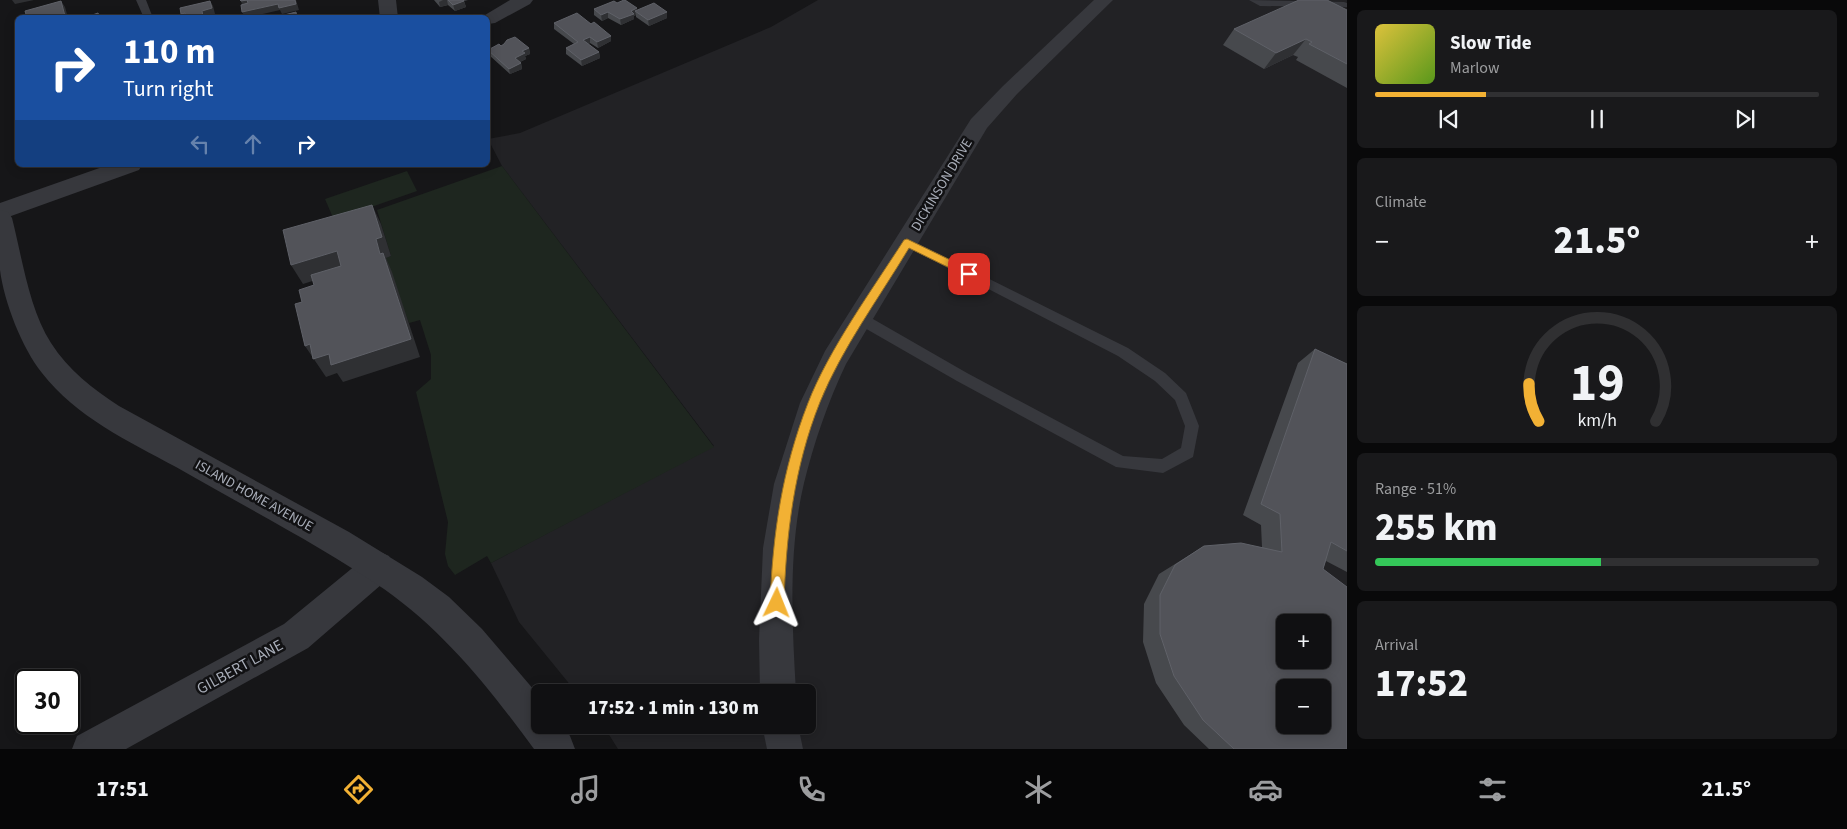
<!DOCTYPE html>
<html lang="en">
<head>
<meta charset="utf-8">
<style>
  body { margin:0; font-family:"Source Sans 3",sans-serif; background:#19191b; color:#f1f3f6; height:100vh; display:flex; flex-direction:column; font-size:19px; white-space:nowrap }
  * { box-sizing:border-box; margin:0 }
  p { font-size:16px; color:#9c9d9f }
  .icon { flex:none; width:28px; height:28px; fill:none; stroke:currentColor; stroke-width:2; stroke-linecap:round; stroke-linejoin:round }
  .map { position:relative; flex:1; overflow:hidden }
  .side { display:flex; flex-direction:column; gap:10px; padding:10px; background:#09090a; width:500px }
  .side>* { flex:none }
  .banner { position:absolute; left:15px; top:15px; width:475px; height:152px; border-radius:8px; box-shadow:0 2px 12px #0003,0 0 0 1px #303032; background:#1a4fa0; color:#fff; overflow:hidden }
  .fabs { position:absolute; left:1276px; top:614px; display:grid; gap:10px }
  .fabs a { display:grid; place-items:center; width:55px; height:55px; border-radius:8px; background:#101012; box-shadow:0 2px 12px #0003,0 0 0 1px #303032; font-size:25px }
  .speed { position:absolute; left:15px; top:669px; display:flex; gap:10px; font-size:25px; font-weight:700; text-align:center }
  .speed>* { display:grid; place-content:center; width:65px; height:65px; border-radius:50%; background:#101012; box-shadow:0 2px 12px #0003,0 0 0 1px #303032; line-height:1 }
  .speed .limit { border:2px solid #111; border-radius:8px; background:#fff; color:#111 }
  .pin { position:absolute; display:grid; place-items:center; width:42px; height:42px; color:#fff; margin:-21px; border-radius:10px; box-shadow:0 2px 8px #0006 }
  .me { position:absolute; width:55px; margin:-28px; rotate:2deg; stroke-linejoin:round; filter:drop-shadow(0 0 4px #0008) }
  .turn { display:flex; align-items:center; gap:18px; height:105px; padding:0 25px; font-size:22px }
  .turn .icon { width:65px; height:65px; stroke-width:2.5 }
  .turn b { display:block; font-size:35px; line-height:42px }
  .lanes { display:flex; align-items:center; height:48px; padding:0 25px; background:#0003; justify-content:center; gap:25px; direction:ltr }
  .lanes .off { opacity:.35 }
  .big { font-size:38px; font-weight:800; line-height:1.1 }
  .side .card { flex:1; display:flex; flex-direction:column; justify-content:center; gap:8px; min-width:0; padding:0 18px; border-radius:8px; background:#19191b }
  .side .dial { align-items:center; gap:0 }
  .dial svg { height:130px; overflow:visible; fill:none; stroke:#303032; stroke-width:7; stroke-linecap:round; text-anchor:middle }
  .dial text { fill:#f1f3f6; stroke:none }
  .song { display:flex; align-items:center; gap:15px }
  .cover { width:60px; height:60px; border-radius:8px; background:linear-gradient(135deg,hsl(50 70% 55%),hsl(90 70% 35%)) }
  .played { height:5px; border-radius:2px; background:linear-gradient(90deg,#f2b134 25%,#303032 25%) }
  .keys { display:flex; justify-content:space-around; direction:ltr }
  .heat { display:flex; justify-content:space-between; align-items:center; font-size:28px; direction:ltr }
  .charge { height:8px; border-radius:4px; background:linear-gradient(90deg,#34c759 51%,#303032 0) }
  .trip { position:absolute; left:531px; top:684px; width:285px; height:50px; border-radius:8px; background:#101012; box-shadow:0 2px 12px #0003,0 0 0 1px #303032; font-weight:800; line-height:50px; text-align:center }
  .tabs { display:flex; height:80px; justify-content:space-around; align-items:center; background:#060607; color:#9c9d9f }
  .tabs .icon { width:35px; height:35px }
  .tabs .on { color:#f2b134 }
  .tabs b { font-size:22px; color:#f1f3f6 }
  main { display:flex; flex:1; min-height:0 }
  .map>svg:first-child { display:block }
</style>
</head>
<body>
<main>
<div class="map">
<svg width="1347" height="749" viewBox="0 0 1347 749">
  <rect width="100%" height="100%" fill="#161618"/>
  <!-- built -->
  <path fill="#222225" fill-rule="evenodd" d="M818,0H1347V749H618L603,725H808V692H576L519,622L491,563L714,446L502,166L488,139L520,133L771,27ZM1285,622H1322V660H1285ZM1285,688H1322V725H1285Z"/>
  <!-- green -->
  <path fill="#1e261f" d="M502,166L714,447L491,563L487,556L455,575L448,566L445,554L448,522L416,392L431,379V355L420,320L409,323L385,258L391,256L377,210Z
    M407,171L417,191L334,220L325,199Z"/>
  <g fill="none" stroke-linecap="round" stroke-linejoin="round">
    <!-- service -->
    <path fill="#37383d" fill-rule="evenodd" d="M136,0H146L153,18H144Z
      M1249,0L1344,2L1347,3V7L1260,6Z
      M907,238L1128,348L1165,373L1186,393L1199,426L1193,457L1163,473L1116,467L957,381L856,323L854,319L856,315L861,314L866,315L967,373L1123,456L1162,459L1181,448L1185,426L1175,400L1155,381L1118,356L903,245L901,242Z"/>
    <!-- minor -->
    <path fill="#37383d" fill-rule="evenodd" d="M378,0H396L398,18H380Z
      M510,0H533L530,4L495,23L488,24V18H480Z
      M1094,0H1113L1017,94L987,128L846,364C828,402 814,442 804,483C788,550 792,624 796,692H760L759,640L763,548L774,484L800,403L825,351L971,119L1003,86Z
      M108,165H142L139,170L0,220V203Z
      M378,551L389,556L394,567L389,578L308,648L126,749H72L77,736L284,624L367,556Z
      M762,725H798L803,749H767Z"/>
    <!-- tertiary -->
    <path fill="#37383d" fill-rule="evenodd" d="M0,210L8,212L12,218C22,257 29,309 51,343C68,370 93,389 119,406L349,532L422,577L449,597L482,629L540,697V725H562L570,736L575,749H534C490,689 445,632 384,589C318,544 245,507 176,467C128,441 76,417 42,373C22,348 4,302 0,270C0,250 0,229 0,210Z"/>
  </g>
  <!-- wall -->
  <path fill="#47494d" d="M434,0H468L464,1L466,7L455,11L448,5L440,7Z
    M617,3L637,10L667,18L649,26L636,17V15L634,16V19L621,25L608,18L602,21L594,15V9Z
    M1347,10V88L1296,60L1298,57L1293,55L1264,69L1223,45L1234,29Z
    M554,23L591,24L611,36V41L598,48L590,43L588,44L599,52L600,58L582,66L566,54V48L574,44L554,29Z
    M501,46L529,48L530,54L525,56L526,59L520,62L521,63L522,69L510,74L489,55L488,50Z
    M1315,349L1347,364V572L1326,561L1323,569L1347,749H1209L1184,725L1156,683L1143,642L1144,604L1159,574L1204,546L1262,547L1261,525L1243,515L1298,363Z"/>
  <!-- shaded-wall -->
  <path fill="#2f3033" d="M12,0H34L15,4Z
    M247,0L250,6L243,7L241,1Z
    M295,0H297H296L299,10L282,14L280,10L246,18L242,12Z
    M443,0H447L448,5L440,7L439,2Z
    M61,1L65,7L68,18H60Z
    M210,1L213,6L215,14L205,16L206,18H198Z
    M464,1L466,7L455,11L453,5Z
    M637,8V12L635,11L636,15L634,16V19L621,25L620,19L631,11Z
    M608,12V18L602,21L601,15Z
    M667,12V18L649,26L648,20Z
    M185,13L188,18H183L181,14Z
    M611,36V41L598,48L597,42Z
    M590,37V43L584,46L583,40Z
    M1306,39L1293,55L1264,69L1276,53Z
    M529,48L530,54L525,56L526,59L516,64L515,58L522,51Z
    M599,52L600,58L582,66L581,60Z
    M521,63L522,69L510,74L509,69Z
    M372,205L381,224L391,256L386,258L392,272L420,357L343,382L337,373L326,377L305,346L380,254L376,239Z
    M337,251L347,270L303,284L291,265Z"/>
  <!-- building -->
  <path fill="#525359" stroke="#5f6168" fill-rule="evenodd" d="M240,0H295L296,4L279,8L278,4L242,12L241,5L248,3L247,0L241,1Z
    M448,0H463L464,1L453,5Z
    M624,0H625L637,8L631,11L634,14L620,19L608,12L601,15L594,9L614,1L617,3Z
    M1299,0H1327L1347,10V64L1309,44L1312,42L1306,39L1276,53L1234,29Z
    M61,1L65,16L60,18H27L25,11Z
    M210,1L212,8L202,11L203,16L198,18H186L185,13L181,14L180,8Z
    M654,3L667,12L648,20L635,11Z
    M296,12L297,18H272Z
    M98,13L100,18H84Z
    M577,13L591,24L594,22L611,36L597,42L590,37L583,40L599,52L581,60L566,48L578,42L554,23Z
    M515,37L529,48L522,51L525,53L515,58L521,63L509,69L488,50L499,44L501,46L504,44L507,40Z
    M372,205L382,237L376,239L380,254L383,253L411,339L331,365L329,354L313,359L310,344L305,346L295,304L302,302L299,290L314,285L311,275L341,266L337,251L291,265L283,230Z
    M1315,349L1347,364V551L1331,542L1323,569L1347,587V749H1234L1203,720L1174,676L1160,634V595L1175,565L1204,546L1241,543L1282,552L1280,514L1261,504ZM1285,622H1322V660H1285ZM1285,688H1322V725H1285Z"/>
  <!-- route -->
  <path fill="#f2b134" stroke="#9d7322" d="M907,239L973,271L974,274L969,278L966,276L909,248C879,298 842,348 820,402C794,467 786,535 784,603L782,608L777,610L772,608L770,603C773,532 782,470 808,403C829,349 872,290 904,240Z"/>
  <g text-anchor="middle" dominant-baseline="central" stroke-width="5" stroke-linejoin="round" paint-order="stroke">
    <!-- street labels -->
    <g font-size="14" fill="#a8adb8" stroke="#111113">
      <text transform="translate(942 185) rotate(-59)">DICKINSON DRIVE</text>
      <text transform="translate(254 496) rotate(29)">ISLAND HOME AVENUE</text>
    </g>
    <!-- near-street labels -->
    <g font-size="16" fill="#a8adb8" stroke="#111113">
      <text transform="translate(240 667) rotate(-29)">GILBERT LANE</text>
    </g>
  </g>
</svg>
<div class="fabs">
<a>+</a>
<a>−</a>
</div>
<div class="speed"><div class="limit">30</div></div>
<div class="pin" style="left:969px;top:274px;background:#d93025"><svg class="icon" aria-label="arrive" viewBox="0 0 24 24"><path d="M6 21V4h12l-3 4 3 4H6"/></svg></div>
<svg class="me" style="left:777px;top:603px" viewBox="-20 -20 40 40"><path d="M0-17L14 15 0 8-14 15z" fill="#f2b134" stroke="#fff" stroke-width="4"/></svg>
<div class="trip">17:52 · 1 min · 130 m</div>
<div class="banner">
<div class="turn"><svg class="icon" aria-label="right" viewBox="0 0 24 24"><path d="M7 20v-9h11M14 6l5 5-5 5"/></svg><div><b>110 m</b>Turn right</div></div>
<div class="lanes"><svg class="icon off" aria-label="left" viewBox="0 0 24 24"><path d="M17 20v-9H6M10 6l-5 5 5 5"/></svg><svg class="icon off" aria-label="ahead" viewBox="0 0 24 24"><path d="M12 20V5M6 11l6-6 6 6"/></svg><svg class="icon" aria-label="right" viewBox="0 0 24 24"><path d="M7 20v-9h11M14 6l5 5-5 5"/></svg></div>
</div>
</div>
<section class="side">
<div class="card">
<div class="song"><i class="cover"></i><div><b>Slow Tide</b><p>Marlow</p></div></div>
<div class="played"></div>
<div class="keys"><svg class="icon" aria-label="previous" viewBox="0 0 24 24"><path d="M18 5L8 12l10 7zM5 5v14"/></svg><svg class="icon" aria-label="pause" viewBox="0 0 24 24"><path d="M8 5v14M16 5v14"/></svg><svg class="icon" aria-label="next" viewBox="0 0 24 24"><path d="M6 5l10 7-10 7zM19 5v14"/></svg></div>
</div>
<div class="card"><p>Climate</p>
<div class="heat"><a>−</a><b class="big">21.5°</b><a>+</a></div>
</div>
<div class="card dial"><svg viewBox="0 0 100 80">
<path d="M14 69A42 42 0 1 1 86 69"/>
<path d="M14 69A42 42 0 0 1 8 46" stroke="#f2b134"/>
<text x="50" y="56" font-size="32" font-weight="700">19</text>
<text x="50" y="72" font-size="11">km/h</text>
</svg></div>
<div class="card"><p>Range · 51%</p><b class="big">255 km</b><div class="charge"></div></div>
<div class="card"><p>Arrival</p><b class="big">17:52</b></div>
</section>
</main>
<nav class="tabs">
<b>17:51</b>
<svg class="icon on" aria-label="directions" viewBox="0 0 24 24"><path d="M12 3l9 9-9 9-9-9zM9 14v-3h6M13 9l2 2-2 2"/></svg>
<svg class="icon" aria-label="music" viewBox="0 0 24 24"><path d="M9 18V5l10-2v13"/><circle cx="6" cy="18" r="3"/><circle cx="16" cy="16" r="3"/></svg>
<svg class="icon" aria-label="phone" viewBox="0 0 24 24"><path d="M5 4h4l2 5-3 2q2 4 5 5l2-3 5 2v4C11 20 4 13 5 4z"/></svg>
<svg class="icon" aria-label="climate" viewBox="0 0 24 24"><path d="M12 3v18M4 7l16 10M4 17L20 7"/></svg>
<svg class="icon" aria-label="car" viewBox="0 0 24 24"><path d="M5 17H2v-5l4-1 3-4h7l3 4 3 1v5h-3M9 17h6M6 11h13"/><circle cx="7" cy="17" r="2"/><circle cx="17" cy="17" r="2"/></svg>
<svg class="icon" aria-label="filters" viewBox="0 0 24 24"><path d="M4 7h16M4 17h16"/><circle cx="9" cy="7" r="2"/><circle cx="15" cy="17" r="2"/></svg>
<b>21.5°</b>
</nav>
</body>
</html>
